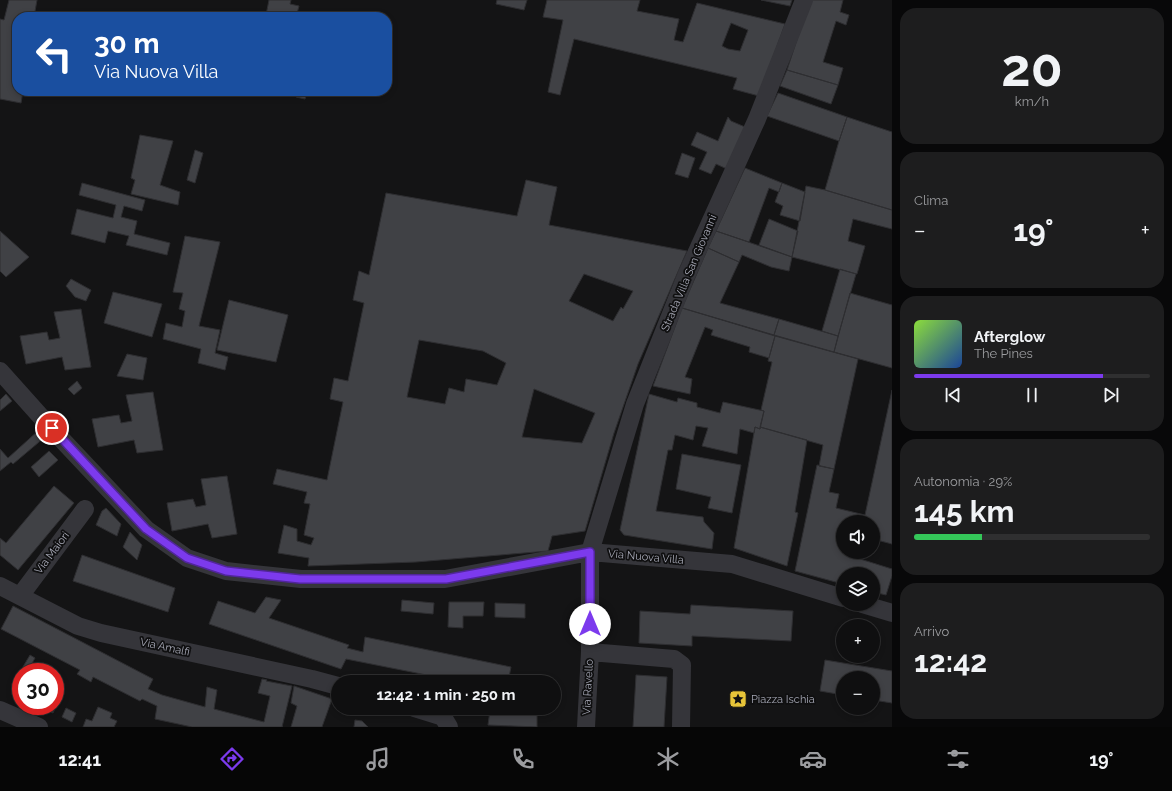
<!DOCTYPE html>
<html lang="it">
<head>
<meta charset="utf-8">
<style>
  body { margin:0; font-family:Raleway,sans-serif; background:#1d1d1e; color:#f1f3f6; height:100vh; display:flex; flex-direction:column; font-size:15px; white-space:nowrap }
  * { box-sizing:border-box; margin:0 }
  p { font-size:13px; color:#9b9c9f }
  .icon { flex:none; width:22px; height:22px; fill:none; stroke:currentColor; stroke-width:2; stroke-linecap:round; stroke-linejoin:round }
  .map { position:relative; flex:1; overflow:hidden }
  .sheet { display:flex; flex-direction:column; gap:8px; padding:8px; background:#080809; width:280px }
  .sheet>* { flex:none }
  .hud { position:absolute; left:12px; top:12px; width:380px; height:84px; border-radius:16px; box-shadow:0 2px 6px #0003,0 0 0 1px #2f2f30; background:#1a4fa0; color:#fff; overflow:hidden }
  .controls { position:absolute; left:836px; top:515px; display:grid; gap:8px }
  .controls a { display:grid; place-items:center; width:44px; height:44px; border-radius:50%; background:#0f0f10; box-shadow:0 2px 6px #0003,0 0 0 1px #2f2f30; font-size:20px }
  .speed { position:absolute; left:12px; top:663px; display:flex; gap:8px; font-size:20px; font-weight:700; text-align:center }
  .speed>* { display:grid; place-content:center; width:52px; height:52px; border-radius:50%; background:#0f0f10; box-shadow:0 2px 6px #0003,0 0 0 1px #2f2f30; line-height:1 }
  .speed .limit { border:6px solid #d22; background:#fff; color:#111 }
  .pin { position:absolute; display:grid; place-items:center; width:34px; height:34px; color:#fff; margin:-17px; border:2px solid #fff; border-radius:50%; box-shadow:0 1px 4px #0007 }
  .me { position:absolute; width:44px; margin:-22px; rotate:0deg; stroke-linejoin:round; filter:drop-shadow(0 0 3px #0008) }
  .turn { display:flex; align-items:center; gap:14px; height:84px; padding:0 16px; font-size:18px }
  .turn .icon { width:52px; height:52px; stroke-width:2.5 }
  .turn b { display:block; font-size:28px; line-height:34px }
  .big { font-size:30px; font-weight:700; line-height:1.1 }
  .sheet .card { flex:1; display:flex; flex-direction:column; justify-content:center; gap:6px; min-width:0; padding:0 14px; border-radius:16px; background:#1d1d1e }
  .sheet .dial { align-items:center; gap:0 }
  .dial b { font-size:52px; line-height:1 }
  .song { display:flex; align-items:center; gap:12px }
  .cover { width:48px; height:48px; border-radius:6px; background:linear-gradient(135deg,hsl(90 70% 55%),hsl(220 70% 35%)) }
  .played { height:4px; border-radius:2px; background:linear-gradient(90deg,#7c3aed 80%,#2f2f30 80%) }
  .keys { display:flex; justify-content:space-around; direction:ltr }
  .heat { display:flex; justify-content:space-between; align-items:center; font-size:22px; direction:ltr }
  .charge { height:6px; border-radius:3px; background:linear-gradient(90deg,#34c759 29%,#2f2f30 0) }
  .trip { position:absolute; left:331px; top:675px; width:230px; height:40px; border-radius:20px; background:#0f0f10; box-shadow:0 2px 6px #0003,0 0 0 1px #2f2f30; font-weight:700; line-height:40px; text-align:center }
  .dock { display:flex; height:64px; justify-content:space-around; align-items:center; background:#060606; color:#9b9c9f }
  .dock .icon { width:28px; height:28px }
  .dock .on { color:#7c3aed }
  .dock b { font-size:18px; color:#f1f3f6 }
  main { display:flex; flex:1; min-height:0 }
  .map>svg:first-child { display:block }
</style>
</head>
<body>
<main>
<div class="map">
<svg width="892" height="727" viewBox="0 0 892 727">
  <rect width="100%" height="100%" fill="#141415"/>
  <!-- building -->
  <path fill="#404145" stroke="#2e2e31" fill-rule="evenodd" d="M9,0H37L34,17H17V91H23L21,103L0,99V19L4,20Z
    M269,0H291L290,4L299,6L296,17H277L266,15Z
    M497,0H527L524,10L496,4Z
    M547,0H640L637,11L679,19L674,40L683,42L697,3L785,24L759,96L733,89L737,78L574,39L560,95L548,92L563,20L543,17ZM731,23L748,30L740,51L728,49L722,46Z
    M761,0H792L790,6Z
    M810,0H843L840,12L849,15L846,25L836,21L823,62L843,68L838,85L787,70Z
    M787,70L838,85L831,104L780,86Z
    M298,91H316L315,95L307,93L305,99L296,97Z
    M778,93L847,117L839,141L767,116Z
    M728,117L731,121L745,127L727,169L716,164L711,174L699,169L707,152L691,145L697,132L718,141Z
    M847,117L892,132V210L825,190L839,141Z
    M140,135L173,141L160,185L180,192L178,205L131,194L135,180L131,178Z
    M195,150L203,153L195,183L187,180Z
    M682,153L695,158L688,178L675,174Z
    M745,168L782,183L779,192L769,188L749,242L716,231Z
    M526,180L557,187L549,225L687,251L638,364L614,433L585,531L552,536L548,551L416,562L308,566L309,558L278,553L284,525L297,529V541L311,545L314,538L304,535L310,504L304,503L307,492L273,484L277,469L327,480L343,402L330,399L334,378L348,381L364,303L353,300L359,271L369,275L386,193L517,216ZM584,274L633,291L623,309L621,307L613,321L569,301ZM419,340L483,351L506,363L497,385L466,379L464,392L449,388L445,404L407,397ZM534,389L595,413L582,443L522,437Z
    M82,183L145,200L142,211L124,206L121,217L137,221L134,234L170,243L167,255L126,245L129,236L108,231L105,243L71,234L77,209L113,218L116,205L79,195Z
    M782,183L805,192L800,221L780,215L783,206L775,202Z
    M806,186L825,190L892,210V229L853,219L848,241L865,246L857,274L792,257Z
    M769,219L798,231L792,257L759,245Z
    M0,231L29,257L6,277L0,271Z
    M716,231L792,257L789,271L771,267L742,255L739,262L708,248Z
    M185,236L220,242L199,326L220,330L215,353L228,357L225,370L198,363L201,349L163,339L166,323L182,327L185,311L179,309L183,293L173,292Z
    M708,248L739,262L720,303L779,319L774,335L682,308Z
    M840,269L856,274L838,336L822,331Z
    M71,279L91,290L86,301L75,297L66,286Z
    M113,292L162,304L152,337L104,323Z
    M850,293L892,305V368L834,352Z
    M229,300L288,315L276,362L217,350Z
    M682,308L775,336L769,358L749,352L750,347L711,335L713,330L705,327L685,377L692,379L690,394L653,386Z
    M81,309L91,367L65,370L62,357L26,364L20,336L47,332L49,340L60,338L54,312Z
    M779,319L838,336L834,352L774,335Z
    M775,336L858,359L834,469L819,466L823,445L760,427L764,411L761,410L772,362L768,361Z
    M127,354L147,358L143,380L117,376Z
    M77,381L82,388L74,395L68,389Z
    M892,390V544L873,539V522H843V552H858L857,558L892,569V576L886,595L873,592V574H843V584L795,571L817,465L834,469L829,492L839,494L836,508L865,515Z
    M153,392L163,450L137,453L134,440L98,447L92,419L119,415L121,423L132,421L126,395Z
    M6,394L12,401L0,411V400Z
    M649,394L677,402L678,398L697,403V407L720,413L723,402L764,411L760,429L755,427L754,433L740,429L737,454L702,446L708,428L696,426L693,440L675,435L672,450H668L656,511L703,517L704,522L714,533L712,549L624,535L620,530Z
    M755,427L760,429V427L807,440L795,512L798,513L787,566L734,548Z
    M39,430L45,437L13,464L11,462L0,471V449L8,458Z
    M49,451L58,460L39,477L31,467Z
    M682,454L741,465L732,513L708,508L711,497L676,489Z
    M227,476L237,534L212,538L208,524L172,531L167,503L193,499L196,507L206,505L201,479Z
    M54,486L74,503L18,570L0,555V538L6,543Z
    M106,508L121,524L117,536L96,525L102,511Z
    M130,532L142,545L137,560L123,547Z
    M82,555L175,588L168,612L73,581Z
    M266,597L281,600L269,618L349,645L347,648L363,652L365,637L511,667L508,682H462L346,659L341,669L209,624L218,601L255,613Z
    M402,600L434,603L433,614L401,611Z
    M449,602H484L483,616H463V628L448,627Z
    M495,603L525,604V618L495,617Z
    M691,605L793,611L791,641L692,636V646L639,643L640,611L690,614Z
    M13,606L153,679L148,689L162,695L205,707L207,687L217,690L214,709L264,722L270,696L258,693L262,679L267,680L266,681L292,686L282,727H283H192L155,719L157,706L142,699L140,701L93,677L91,682L77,674L80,670L1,629Z
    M30,655L35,658L27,672H21V679L17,677Z
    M825,660L892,671V703L873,700V678H843V695L820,691Z
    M636,675L667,677L664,727H633Z
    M294,686L332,699L322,727H291L297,706L291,703Z
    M55,704H57L53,713L38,707L39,706H55Z
    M98,707L112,713L110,718L117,721L114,727H83L86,719L92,721Z
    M66,708L76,713L72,722L62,717Z
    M511,708H537V727L488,725L490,710L511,711Z
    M355,720L362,721L368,727H354Z"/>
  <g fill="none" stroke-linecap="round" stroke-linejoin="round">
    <!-- minor -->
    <path stroke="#35353a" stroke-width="18" d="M0,371L51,428L146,529L187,558L226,571L301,579H445L590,552L732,564L843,598
      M0,586L78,626L101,633L312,679L338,686
      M20,596L85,509
      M862,604L892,613
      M590,652L674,659L682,665L681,727
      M414,708L443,717L449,727
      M0,710L39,727
      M586,727L590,652V552L635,404L686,276L757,119L804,0"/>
  </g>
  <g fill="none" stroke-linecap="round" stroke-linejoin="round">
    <defs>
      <path id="route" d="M52,428L146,529L187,558L226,571L300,579H446L590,552V624"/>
    </defs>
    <!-- route casing -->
    <use href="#route" stroke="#51269a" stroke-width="10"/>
    <!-- route -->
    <use href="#route" stroke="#7c3aed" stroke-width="7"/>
  </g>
  <!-- icons -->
  <defs>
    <symbol id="sight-square" viewBox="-11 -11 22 22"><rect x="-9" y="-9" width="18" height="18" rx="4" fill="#e8c539" stroke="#0f0f10"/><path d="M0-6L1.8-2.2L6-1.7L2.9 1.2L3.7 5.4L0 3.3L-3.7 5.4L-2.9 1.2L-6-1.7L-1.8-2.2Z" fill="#111"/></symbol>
  </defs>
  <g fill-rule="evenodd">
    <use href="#sight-square" x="728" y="689" width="20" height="20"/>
  </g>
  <g text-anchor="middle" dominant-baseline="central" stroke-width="3.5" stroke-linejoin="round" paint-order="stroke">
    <!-- street labels -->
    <g font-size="11" fill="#a6a8b5" stroke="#0f0f10">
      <text transform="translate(689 273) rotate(-67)">Strada Villa San Giovanni</text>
      <text transform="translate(52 553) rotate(-53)">Via Maiori</text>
      <text transform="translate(646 557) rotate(5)">Via Nuova Villa</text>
      <text transform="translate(165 647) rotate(12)">Via Amalfi</text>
      <text transform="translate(588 687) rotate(-87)">Via Ravello</text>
    </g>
    <!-- poi labels -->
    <g font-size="11" fill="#a6a8b5" stroke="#0f0f10" text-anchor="start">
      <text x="751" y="699">Piazza Ischia</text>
    </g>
  </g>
</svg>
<div class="controls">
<a><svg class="icon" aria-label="sound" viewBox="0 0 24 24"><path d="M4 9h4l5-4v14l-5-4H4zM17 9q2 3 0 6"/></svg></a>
<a><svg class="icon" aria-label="layers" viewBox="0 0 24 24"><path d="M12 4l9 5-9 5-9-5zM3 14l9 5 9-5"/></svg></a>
<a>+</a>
<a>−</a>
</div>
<div class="speed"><div class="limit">30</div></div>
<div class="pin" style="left:52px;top:428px;background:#d93025"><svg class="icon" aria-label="arrive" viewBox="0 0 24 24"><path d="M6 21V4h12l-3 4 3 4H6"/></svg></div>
<svg class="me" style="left:590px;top:624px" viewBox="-20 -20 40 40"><circle r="19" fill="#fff"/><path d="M0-13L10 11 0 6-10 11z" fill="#7c3aed"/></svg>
<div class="trip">12:42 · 1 min · 250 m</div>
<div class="hud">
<div class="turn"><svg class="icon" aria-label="left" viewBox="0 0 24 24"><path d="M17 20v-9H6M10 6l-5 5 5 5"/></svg><div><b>30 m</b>Via Nuova Villa</div></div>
</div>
</div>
<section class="sheet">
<div class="card dial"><b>20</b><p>km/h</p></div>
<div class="card"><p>Clima</p>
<div class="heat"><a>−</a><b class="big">19°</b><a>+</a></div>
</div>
<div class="card">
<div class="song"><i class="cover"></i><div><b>Afterglow</b><p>The Pines</p></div></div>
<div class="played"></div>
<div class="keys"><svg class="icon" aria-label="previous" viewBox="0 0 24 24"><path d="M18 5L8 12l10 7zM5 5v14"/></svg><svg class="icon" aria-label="pause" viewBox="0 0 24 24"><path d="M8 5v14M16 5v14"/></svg><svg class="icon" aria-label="next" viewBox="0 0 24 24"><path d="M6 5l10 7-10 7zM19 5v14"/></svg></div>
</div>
<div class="card"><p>Autonomia · 29%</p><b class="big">145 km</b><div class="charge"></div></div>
<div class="card"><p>Arrivo</p><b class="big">12:42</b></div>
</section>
</main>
<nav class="dock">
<b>12:41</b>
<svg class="icon on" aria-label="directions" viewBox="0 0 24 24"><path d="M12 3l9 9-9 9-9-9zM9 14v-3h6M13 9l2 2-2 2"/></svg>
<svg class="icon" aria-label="music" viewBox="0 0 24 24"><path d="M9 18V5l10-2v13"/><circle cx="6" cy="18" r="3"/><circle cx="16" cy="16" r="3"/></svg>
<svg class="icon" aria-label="phone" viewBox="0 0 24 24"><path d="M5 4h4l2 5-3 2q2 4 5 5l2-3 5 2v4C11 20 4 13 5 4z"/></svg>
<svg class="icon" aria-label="climate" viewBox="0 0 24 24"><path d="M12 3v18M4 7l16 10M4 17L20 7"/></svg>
<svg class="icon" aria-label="car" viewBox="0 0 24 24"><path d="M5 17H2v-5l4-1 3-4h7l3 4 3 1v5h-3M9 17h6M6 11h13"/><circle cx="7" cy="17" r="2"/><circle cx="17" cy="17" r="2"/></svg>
<svg class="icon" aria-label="filters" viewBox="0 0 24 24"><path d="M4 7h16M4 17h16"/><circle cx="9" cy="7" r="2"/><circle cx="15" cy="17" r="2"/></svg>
<b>19°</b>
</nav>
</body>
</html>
